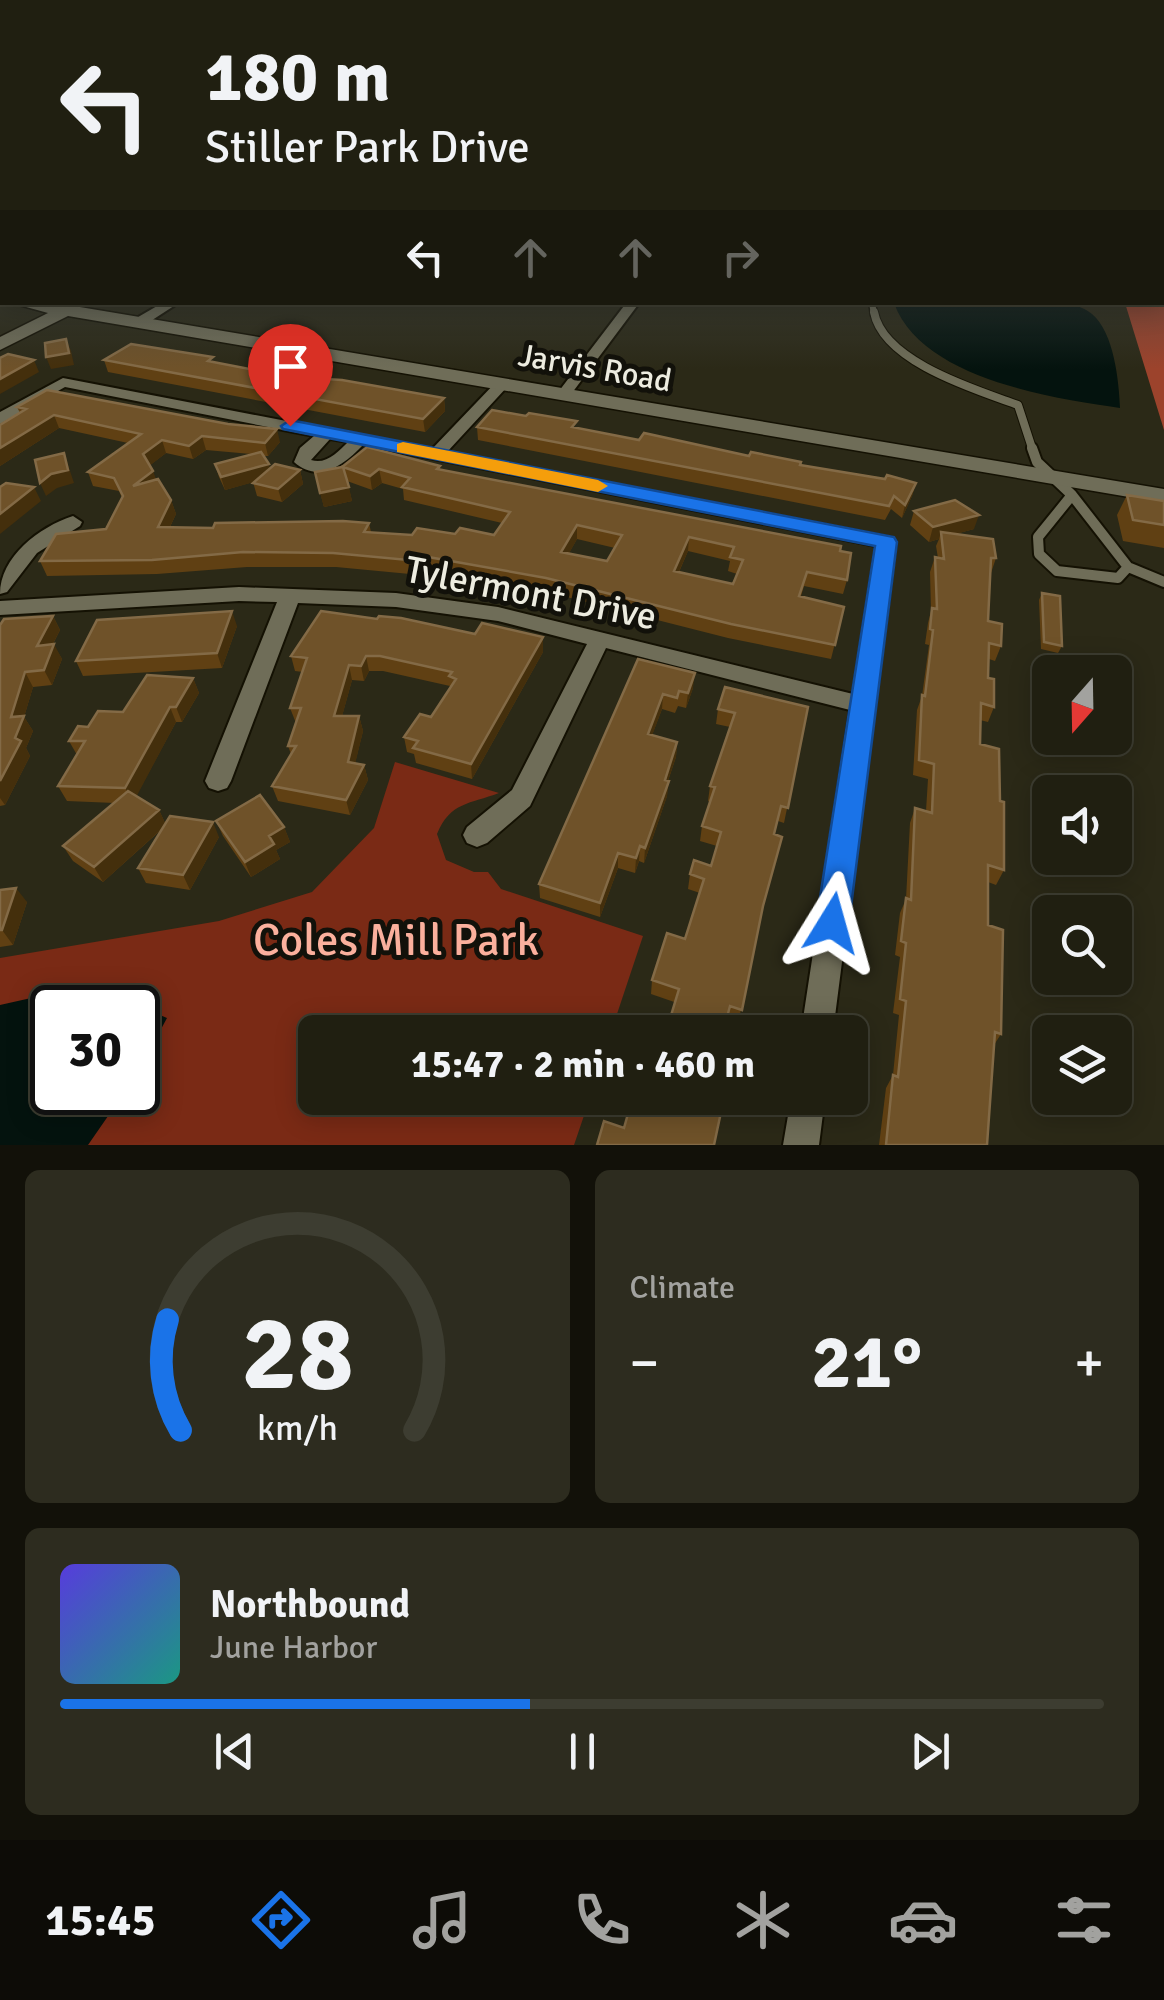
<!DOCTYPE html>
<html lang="en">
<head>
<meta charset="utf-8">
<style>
  body { margin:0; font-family:Signika,sans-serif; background:#2d2c1f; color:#f1f3f6; height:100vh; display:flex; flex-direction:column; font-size:38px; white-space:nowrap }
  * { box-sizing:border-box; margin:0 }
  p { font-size:32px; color:#a2a29f }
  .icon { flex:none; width:55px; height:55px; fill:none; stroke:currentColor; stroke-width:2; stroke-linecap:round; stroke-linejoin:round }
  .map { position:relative; height:1145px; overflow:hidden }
  .details { display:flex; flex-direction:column; gap:25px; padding:25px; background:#121109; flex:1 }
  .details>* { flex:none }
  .top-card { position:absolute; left:0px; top:0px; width:1165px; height:305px; box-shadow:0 5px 25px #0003,0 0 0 2px #3d3d31; background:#201f11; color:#f1f3f6; overflow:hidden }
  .needle { width:65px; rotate:200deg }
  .tools { position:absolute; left:1032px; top:655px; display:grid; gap:20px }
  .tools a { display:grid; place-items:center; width:100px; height:100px; border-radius:15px; background:#201f11; box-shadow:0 5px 25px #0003,0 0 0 2px #3d3d31; font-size:50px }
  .speed { position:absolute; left:30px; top:985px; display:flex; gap:20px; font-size:50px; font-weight:700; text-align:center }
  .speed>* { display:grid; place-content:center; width:130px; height:130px; border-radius:50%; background:#201f11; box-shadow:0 5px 25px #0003,0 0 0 2px #3d3d31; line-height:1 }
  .speed .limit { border:5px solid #111; border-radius:15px; background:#fff; color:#111 }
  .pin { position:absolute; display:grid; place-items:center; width:85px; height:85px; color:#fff; margin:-102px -42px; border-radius:50% 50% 50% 0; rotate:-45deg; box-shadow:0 0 10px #0007 }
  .pin .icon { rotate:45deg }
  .me { position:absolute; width:110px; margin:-55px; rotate:8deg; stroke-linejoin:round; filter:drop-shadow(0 0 8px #0008) }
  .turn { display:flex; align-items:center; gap:35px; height:210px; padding:0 40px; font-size:45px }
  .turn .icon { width:130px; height:130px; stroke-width:2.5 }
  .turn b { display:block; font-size:70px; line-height:85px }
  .lanes { display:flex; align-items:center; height:95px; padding:0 40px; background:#0003; justify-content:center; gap:50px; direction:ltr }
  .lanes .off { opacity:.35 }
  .big { font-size:75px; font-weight:700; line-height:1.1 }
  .details .card { flex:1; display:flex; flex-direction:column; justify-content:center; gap:15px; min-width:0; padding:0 35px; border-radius:15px; background:#2d2c1f }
  .details .dial { align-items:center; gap:0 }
  .dial svg { height:260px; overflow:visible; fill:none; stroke:#3d3d31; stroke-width:7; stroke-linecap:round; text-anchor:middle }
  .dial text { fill:#f1f3f6; stroke:none }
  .song { display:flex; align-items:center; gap:30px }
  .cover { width:120px; height:120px; border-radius:15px; background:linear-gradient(135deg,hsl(250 70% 55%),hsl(170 70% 35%)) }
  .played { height:10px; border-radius:5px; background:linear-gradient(90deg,#1a73e8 45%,#3d3d31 45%) }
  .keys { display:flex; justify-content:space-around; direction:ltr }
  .heat { display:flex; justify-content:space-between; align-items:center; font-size:55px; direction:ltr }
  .details .tiles { flex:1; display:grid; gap:25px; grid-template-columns:1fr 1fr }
  .card:last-child { grid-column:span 2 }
  .trip { position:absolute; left:298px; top:1015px; width:570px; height:100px; border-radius:15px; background:#201f11; box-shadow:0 5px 25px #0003,0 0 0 2px #3d3d31; font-weight:700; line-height:100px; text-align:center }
  .menu { display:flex; height:160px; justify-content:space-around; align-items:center; background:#0d0c07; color:#a2a29f }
  .menu .icon { width:70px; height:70px }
  .menu .active { color:#1a73e8 }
  .menu b { font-size:45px; color:#f1f3f6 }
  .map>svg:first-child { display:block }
</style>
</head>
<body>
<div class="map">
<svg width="1164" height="1145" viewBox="0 0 1164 1145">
  <rect width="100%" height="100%" fill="#2b2917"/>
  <!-- green -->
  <path fill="#7a2a15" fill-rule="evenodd" d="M395,762L499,793C470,804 450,802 437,834L446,860L474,872H488L501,889L643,936L611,1032H315V1098H590L574,1145H0V958L219,921L312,892L374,828ZM52,1008H138V1092H52Z"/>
  <!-- forest -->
  <path fill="#9c432c" d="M1164,208V430L1125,303L1162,302Z"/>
  <!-- water -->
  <path fill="#04130e" d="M894,303H1070C1077,306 1086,309 1092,314C1114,332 1119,382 1120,408C1050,398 921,378 894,303Z
    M89,985L167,1018L138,1072V1008H52V1092L124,1093L88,1145H0V1005Z"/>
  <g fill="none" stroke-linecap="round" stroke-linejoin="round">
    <defs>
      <path id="lane-far2" d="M872,302L874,315"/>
      <path id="lane-far1" d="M874,312C883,362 977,390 1018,405L1033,451"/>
      <path id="lane" d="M1032,448L1037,462L1072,495
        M1072,495L1128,567L1118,578L1057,571L1039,554L1038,537Z
        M1128,567L1164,582"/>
      <path id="street" d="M2,276V284L0,285V277Z
        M164,302H180L143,326H133V320Z
        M627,302H640L569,397H559V391Z
        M63,378L432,449L498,380H508V386L447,452L893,538L896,542L833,1032H801L850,710L606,648L530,806L487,843L477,847L467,843L463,835L467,827L512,790L587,644L498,621L396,607L298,603L231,781L227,788L218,791L209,788L205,781L277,602L239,601L0,615V601L239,587L396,593L498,607L853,694L876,546L363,445C344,465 319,484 294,462L300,448L314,436L65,387L0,424V412ZM330,439L348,442C338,452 326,465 311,460Z
        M73,516L82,522L80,526L37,553L7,592L0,594C0,557 39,527 73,516Z
        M791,1098H825L819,1145H783Z"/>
      <path id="secondary" d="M8,302H50L1164,489V503L68,316L0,350V337L48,313Z"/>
    </defs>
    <!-- lane-far2 casing -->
    <use href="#lane-far2" stroke="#141103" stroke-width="9"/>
    <!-- lane-far1 casing -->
    <use href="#lane-far1" stroke="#141103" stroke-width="10"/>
    <!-- lane casing -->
    <use href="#lane" stroke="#141103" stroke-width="14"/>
    <!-- street casing -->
    <use href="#street" stroke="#141103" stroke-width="4"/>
    <!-- secondary casing -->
    <use href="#secondary" stroke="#141103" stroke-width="3"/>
    <!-- lane-far2 -->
    <use href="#lane-far2" stroke="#6f6d58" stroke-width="6"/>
    <!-- lane-far1 -->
    <use href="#lane-far1" stroke="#6f6d58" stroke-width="8"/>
    <!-- lane -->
    <use href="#lane" stroke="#6f6d58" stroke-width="10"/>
    <!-- street -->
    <use href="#street" fill="#6f6d58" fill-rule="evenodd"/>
    <!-- secondary -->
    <use href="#secondary" fill="#6f6d58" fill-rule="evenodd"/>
  </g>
  <!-- wall -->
  <path fill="#604013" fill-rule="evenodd" d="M104,360L215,362L291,377L444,398L445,411L425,432L108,372Z
    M17,407L280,442L268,456H264L270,469L300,470L303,484L282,502L257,496L253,482L225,490L219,477L215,464L251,454L206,450L193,459L166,453L150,465L156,480L171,500L176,514L170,527L213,528L369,523L371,532L412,535H494L502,523L404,500L403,489L382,483L372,490L347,481L352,501L324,507L315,472L342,467L440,466V469L840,551L847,580L843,594L804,586L801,596L844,607L831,659L728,638L547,592L414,569L410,574L336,567H247L157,574L47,576L40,561L106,529L122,498L119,491L93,486L88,472L128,443L59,428L0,466V425L20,413ZM577,539L615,548L607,561L569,553ZM688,551L730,561L728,571L737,574L733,584L679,572Z
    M477,427L577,428L639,440L916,483L912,496L902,518L891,509L885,520L478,440Z
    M1127,495L1164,501V548L1123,541L1117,515Z
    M914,511L974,529L955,534L996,558L991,573L988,621L1001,646L995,661L989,659L988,678L994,707L988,722L980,720V744L1000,801L1004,870L996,885L988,882V925L1001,1034L994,1045L987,1145H879L886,1088L893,1075L899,1015L893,1013L900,957L895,955L900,913L906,899L910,823L915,808L926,811L928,779L913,775L917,710L922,696L929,645L925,644L928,623L931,611L930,572L935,557L938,558L936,546L939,539L929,542L910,525Z
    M1042,593L1062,646L1058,653L1041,649L1039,600Z
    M53,616L60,630L53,644L62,659L52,685L33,687L24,717L33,731L26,748L30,756L5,805L0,806V625Z
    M237,626L222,668L83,676L76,661Z
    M543,652L472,779L416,763L414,754L407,752L404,737L431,717L450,688V686L383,671H369L364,681L352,680L342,716H359L363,731L355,763L364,765L368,780L350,815L278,801L272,786L291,754L288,746L296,723L290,708L303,672L295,671L291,656Z
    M638,659L693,688L686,708L678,706L675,713L662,709L652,735L677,742L676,757L668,781L667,796L644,863L639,861L635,873L618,868L600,917L540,898L539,884Z
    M193,678L199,693L182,722H176L136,796L159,810L165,823L219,837L190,890L146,883L138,868L162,829L103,882L73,861L63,846L115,803L67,801L58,786L77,755L69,741L88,727Z
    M808,707L784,823L778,821L774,834L761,914L738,1024L651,994L652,980L685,939L700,893L688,889L690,874L711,866L717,846L700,841L702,826L710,802L708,801L710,786L730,727L716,724L718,709Z
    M216,821L284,827L290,842L276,850L280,859L251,877L223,836Z
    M0,890L27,902L13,945L0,947Z
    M610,1098H724L624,1128L628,1115L610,1108Z"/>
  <!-- shaded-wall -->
  <path fill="#442f0c" d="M66,339L71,351L74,365L51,369L46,357Z
    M34,360L39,372L0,394V379Z
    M444,398L445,411L425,432L423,419Z
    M54,415L59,428L0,466V448Z
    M277,429L280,442L268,456L265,443Z
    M202,436L206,450L193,459L189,446Z
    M162,440L166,453L148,467L143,454Z
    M64,453L74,483L57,488L46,496L40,483L51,474Z
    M269,464L272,477L225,490L221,477Z
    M379,469L382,483L372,490L370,476Z
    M300,470L303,484L282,502L278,489Z
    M153,471L158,485L133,486Z
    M916,483L912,496L902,518L905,505Z
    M34,487L41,501L0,534V514Z
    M349,487L352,501L324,507L320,493Z
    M171,500L176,514L163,541L158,527Z
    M979,515L974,529L941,538V532L939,539L929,542L933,527Z
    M577,525V539L562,566L561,552Z
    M689,537L688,551L673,585L674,571Z
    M411,554L414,569L410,574L408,560Z
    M232,611L237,626L222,668L217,653Z
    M53,616L60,630L44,661L37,646Z
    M543,637V652L472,779L471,764Z
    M54,644L62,659L52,685L44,670Z
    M366,656L369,671L364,681L361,666Z
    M349,665L352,680L338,731L334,716Z
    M25,672L33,687L24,717L33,731L26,748L30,756L5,805L0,798V781L15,738L11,717Z
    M695,673L693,688L686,708L688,693Z
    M193,678L199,693L182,722L176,707Z
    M663,694L662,709L647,749L648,734Z
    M170,707L176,722L133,803L125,788Z
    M359,716L363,731L352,777L348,762Z
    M677,742L676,757L663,795L665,780Z
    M364,765L368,780L350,815L346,800Z
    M669,781L667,796L644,863L645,848Z
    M159,810L166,825L103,882L94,867Z
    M213,822L219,837L190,890L183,875Z
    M284,827L290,842L276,850L280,859L251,877L245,862L269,836Z
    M640,846L639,861L635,873L636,858Z
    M618,853V868L600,917V903Z
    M16,888L27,902L13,945L2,930Z"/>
  <!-- building -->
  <path fill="#6f5229" stroke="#836a46" stroke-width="2.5" fill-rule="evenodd" d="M66,339L69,353L46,357L45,343Z
    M131,344L213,357L208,361L291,377L342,380L444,398L423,419L104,360Z
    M8,354L34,360L0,379V358Z
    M47,390L228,424L277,429L265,443L202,436L189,446L162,440L143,454L153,471L133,486L158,479L171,500L158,527L213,528L215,523L343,521L369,523L364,532L412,535L417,528L455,534L460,528L494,535L510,512L402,487L410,478L379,469L370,476L343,467L349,487L320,493L315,472L342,467L367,447L440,466L437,469L841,546L840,551L851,553L847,580L807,572L799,596L844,607L835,645L731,624L546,578L411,554L408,560L333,553L243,552L152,560L40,561L56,534L106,529L123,496L114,478L88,472L141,434L54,415L0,448V425L26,409L17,407ZM577,525L622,535L607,561L561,552ZM689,537L734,547L730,557L743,560L733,584L674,571Z
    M492,410L526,416L529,413L577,421L572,427L639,440L644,433L749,456L751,452L801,462L800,465L885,479L887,475L916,483L905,505L894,496L889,506L477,427Z
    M261,452L269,464L221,477L215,464Z
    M64,453L68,470L51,474L40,483L35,460Z
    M275,464L300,470L278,489L253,483Z
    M6,483L34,487L0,514V487Z
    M1127,495L1164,501V525L1133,520Z
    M955,500L979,515L933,527L914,511Z
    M941,532L993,539L996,558H991L988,621L1002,624L1001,646L989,643L988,678L994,679V707L981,703L980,744L999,749L1000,801L1004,802V870L988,865V925L1003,930L1001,1034L995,1032L987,1145H886L893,1075L898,1077L906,1001L900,999L906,943L901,941L906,898L911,900L915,808L932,813L934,764L919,760L922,695L925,696L933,630L930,629L932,608L937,609L935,557L944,559Z
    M1042,593L1060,596L1062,646L1044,642Z
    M232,611L217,653L76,661L97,620Z
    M321,611L377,619L379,616L401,618L475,634L482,623L543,637L471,764L413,748L418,741L404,737L420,714L431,717L456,679L449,676L452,672L380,656H366L361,666L349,665L334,716H359L348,762L364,765L346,800L272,786L296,746H288L301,708H290L307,658L291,656Z
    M53,616L37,646L54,644L44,670L25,672L11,717L24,716L15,738L21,741L0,781V625L4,619Z
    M638,659L695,673L688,693L679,691L677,698L663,694L648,734L677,742L665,780L669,781L645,848L640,846L636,858L618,853L600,903L539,884Z
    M147,675L193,678L176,707H170L125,788L58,786L85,741H69L78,726L88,727L98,711L123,712Z
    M725,687L808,707L788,808L781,806L774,834L782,837L763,906L742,1010L730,1006L723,1032H666L679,989L652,980L667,933L685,939L704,879L690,874L694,860L711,866L721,832L702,826L715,787L710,786L735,713L718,709Z
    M128,791L159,810L94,867L63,846Z
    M260,795L284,827L269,836L274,844L245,862L216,821Z
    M170,816L213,822L183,875L138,868Z
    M16,888L2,930H0V890Z
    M617,1098H724L714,1145H597L604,1121L624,1128L631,1103Z"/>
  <!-- sky -->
  <linearGradient id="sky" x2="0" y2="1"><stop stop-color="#18170d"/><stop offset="0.56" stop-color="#444947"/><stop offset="1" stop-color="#444947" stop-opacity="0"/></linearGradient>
  <rect width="1164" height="369" fill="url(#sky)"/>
  <!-- route -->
  <path fill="#1a73e8" stroke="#114b97" stroke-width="2.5" d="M290,420L894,537L897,542L849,923L844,934L832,939L821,934L816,923L875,546L283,429L281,426Z"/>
  <!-- slow -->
  <path fill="#f59e0b" d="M403,442L598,480L608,486L598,492L397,452V444Z"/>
  <g text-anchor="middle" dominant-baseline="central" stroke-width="10" stroke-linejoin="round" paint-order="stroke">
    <!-- far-street labels -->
    <g font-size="32" fill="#edece0" stroke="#12110a">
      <text transform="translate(595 368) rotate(10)">Jarvis Road</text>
    </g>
    <!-- street labels -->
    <g font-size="38" fill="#edece0" stroke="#12110a">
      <text transform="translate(531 593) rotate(11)">Tylermont Drive</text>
    </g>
    <!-- near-park labels -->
    <g font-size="45" fill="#fbb09d" stroke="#12110a">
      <text x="396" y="940">Coles Mill Park</text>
    </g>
  </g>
</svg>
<div class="tools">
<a><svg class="needle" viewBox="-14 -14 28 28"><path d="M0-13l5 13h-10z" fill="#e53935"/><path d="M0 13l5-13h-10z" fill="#a2a29f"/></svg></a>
<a><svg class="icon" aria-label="sound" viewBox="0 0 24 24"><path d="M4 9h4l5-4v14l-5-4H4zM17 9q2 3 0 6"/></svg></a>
<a><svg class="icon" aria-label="search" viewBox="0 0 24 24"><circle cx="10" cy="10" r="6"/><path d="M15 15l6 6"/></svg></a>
<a><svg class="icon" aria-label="layers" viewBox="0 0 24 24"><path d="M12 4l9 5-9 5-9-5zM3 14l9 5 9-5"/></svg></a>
</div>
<div class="speed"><div class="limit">30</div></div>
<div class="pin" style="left:290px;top:426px;background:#d93025"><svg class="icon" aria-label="arrive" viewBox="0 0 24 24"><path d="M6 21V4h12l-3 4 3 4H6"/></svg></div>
<svg class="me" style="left:832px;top:923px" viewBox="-20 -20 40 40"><path d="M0-17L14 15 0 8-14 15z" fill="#1a73e8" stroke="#fff" stroke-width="4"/></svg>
<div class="trip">15:47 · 2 min · 460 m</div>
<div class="top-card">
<div class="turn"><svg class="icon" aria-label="left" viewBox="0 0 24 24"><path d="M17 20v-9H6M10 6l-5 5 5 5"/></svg><div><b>180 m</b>Stiller Park Drive</div></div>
<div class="lanes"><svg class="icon" aria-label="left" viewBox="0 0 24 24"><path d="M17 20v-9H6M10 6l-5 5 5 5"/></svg><svg class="icon off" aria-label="ahead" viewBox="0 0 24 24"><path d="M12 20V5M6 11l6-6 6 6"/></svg><svg class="icon off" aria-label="ahead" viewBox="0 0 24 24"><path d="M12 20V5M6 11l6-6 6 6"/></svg><svg class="icon off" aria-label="right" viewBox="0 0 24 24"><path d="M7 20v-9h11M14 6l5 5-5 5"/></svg></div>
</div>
</div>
<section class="details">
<div class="tiles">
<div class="card dial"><svg viewBox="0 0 100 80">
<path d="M14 69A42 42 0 1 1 86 69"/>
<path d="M14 69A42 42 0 0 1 10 35" stroke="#1a73e8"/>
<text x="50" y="56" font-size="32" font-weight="700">28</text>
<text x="50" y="72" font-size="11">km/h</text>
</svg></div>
<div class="card"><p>Climate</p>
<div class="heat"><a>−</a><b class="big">21°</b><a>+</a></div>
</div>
<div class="card">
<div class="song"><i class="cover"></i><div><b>Northbound</b><p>June Harbor</p></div></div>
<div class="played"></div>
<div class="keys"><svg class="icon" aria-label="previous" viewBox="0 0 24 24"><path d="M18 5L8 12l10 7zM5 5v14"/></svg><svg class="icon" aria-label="pause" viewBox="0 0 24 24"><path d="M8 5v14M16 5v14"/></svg><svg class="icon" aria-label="next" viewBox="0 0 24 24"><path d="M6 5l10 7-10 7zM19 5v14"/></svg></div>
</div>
</div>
</section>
<nav class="menu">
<b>15:45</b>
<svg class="icon active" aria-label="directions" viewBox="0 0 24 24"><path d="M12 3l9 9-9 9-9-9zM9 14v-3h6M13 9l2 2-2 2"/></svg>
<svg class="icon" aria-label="music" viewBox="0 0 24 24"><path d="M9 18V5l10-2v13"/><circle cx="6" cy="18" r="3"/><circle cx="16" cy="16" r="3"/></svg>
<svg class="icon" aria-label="phone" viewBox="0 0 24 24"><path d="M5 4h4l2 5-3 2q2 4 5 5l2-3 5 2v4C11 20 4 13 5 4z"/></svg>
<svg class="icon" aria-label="climate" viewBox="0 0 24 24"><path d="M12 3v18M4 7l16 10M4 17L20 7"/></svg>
<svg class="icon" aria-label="car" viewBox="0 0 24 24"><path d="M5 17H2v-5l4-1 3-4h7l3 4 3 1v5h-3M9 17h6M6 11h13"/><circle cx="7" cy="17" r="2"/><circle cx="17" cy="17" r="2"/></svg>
<svg class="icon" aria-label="filters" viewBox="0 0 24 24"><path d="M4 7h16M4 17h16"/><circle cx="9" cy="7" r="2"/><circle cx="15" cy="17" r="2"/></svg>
</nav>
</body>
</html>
